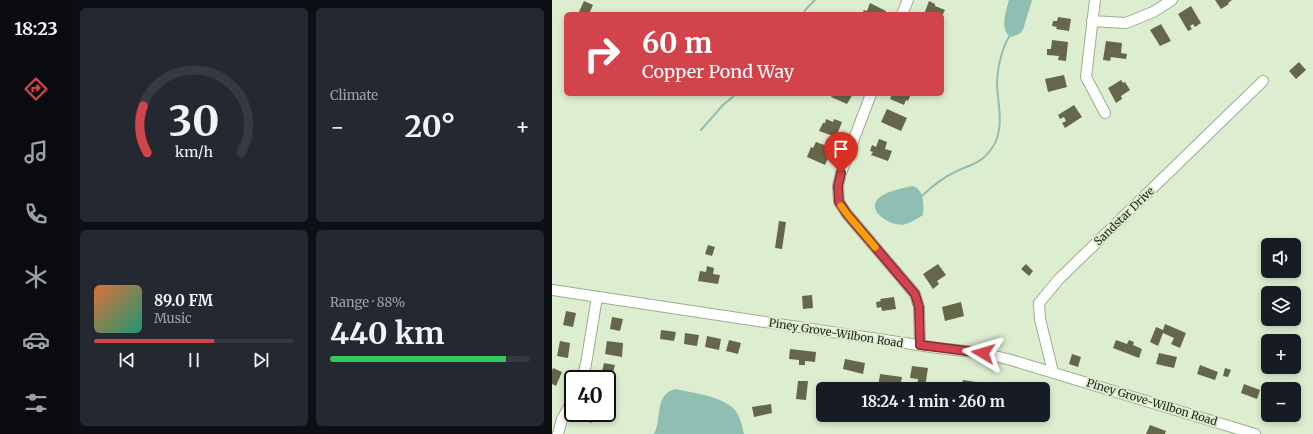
<!DOCTYPE html>
<html lang="en">
<head>
<meta charset="utf-8">
<style>
  body { margin:0; font-family:Merriweather,serif; background:#242831; color:#f1f3f6; height:100vh; display:flex; flex-direction:column; font-size:15px; white-space:nowrap }
  * { box-sizing:border-box; margin:0 }
  p { font-size:13px; color:#9ea1a6 }
  .icon { flex:none; width:22px; height:22px; fill:none; stroke:currentColor; stroke-width:2; stroke-linecap:round; stroke-linejoin:round }
  .map { position:relative; flex:1; overflow:hidden }
  .details { display:flex; flex-direction:column; gap:8px; padding:8px; background:#0d0f14; width:480px }
  .details>* { flex:none }
  .guide { position:absolute; left:12px; top:12px; width:380px; height:84px; border-radius:6px; box-shadow:0 2px 6px #0003; background:#d3434c; color:#fff; overflow:hidden }
  .tools { position:absolute; left:709px; top:238px; display:grid; gap:8px }
  .tools a { display:grid; place-items:center; width:40px; height:40px; border-radius:6px; background:#171b24; box-shadow:0 2px 6px #0003; font-size:20px }
  .speed { position:absolute; left:12px; top:370px; display:flex; gap:8px; font-size:20px; font-weight:700; text-align:center }
  .speed>* { display:grid; place-content:center; width:52px; height:52px; border-radius:50%; background:#171b24; box-shadow:0 2px 6px #0003; line-height:1 }
  .speed .limit { border:2px solid #111; border-radius:6px; background:#fff; color:#111 }
  .pin { position:absolute; display:grid; place-items:center; width:34px; height:34px; color:#fff; margin:-41px -17px; border-radius:50% 50% 50% 0; rotate:-45deg; box-shadow:0 0 4px #0007 }
  .pin .icon { rotate:45deg }
  .me { position:absolute; width:44px; margin:-22px; rotate:277deg; stroke-linejoin:round; filter:drop-shadow(0 0 3px #0008) }
  .turn { display:flex; align-items:center; gap:14px; height:84px; padding:0 12px; font-size:18px }
  .turn .icon { width:52px; height:52px; stroke-width:2.5 }
  .turn b { display:block; font-size:28px; line-height:34px }
  .big { font-size:30px; font-weight:700; line-height:1.1 }
  .details .widget { flex:1; display:flex; flex-direction:column; justify-content:center; gap:6px; min-width:0; padding:0 14px; border-radius:6px; background:#242831 }
  .details .dial { align-items:center; gap:0 }
  .dial svg { height:104px; overflow:visible; fill:none; stroke:#363941; stroke-width:7; stroke-linecap:round; text-anchor:middle }
  .dial text { fill:#f1f3f6; stroke:none }
  .song { display:flex; align-items:center; gap:12px }
  .cover { width:48px; height:48px; border-radius:6px; background:linear-gradient(135deg,hsl(20 70% 55%),hsl(160 70% 35%)) }
  .played { height:4px; border-radius:2px; background:linear-gradient(90deg,#d3434c 60%,#363941 60%) }
  .keys { display:flex; justify-content:space-around; direction:ltr }
  .heat { display:flex; justify-content:space-between; align-items:center; font-size:22px; direction:ltr }
  .charge { height:6px; border-radius:3px; background:linear-gradient(90deg,#34c759 88%,#363941 0) }
  .details .tiles { flex:1; display:grid; gap:8px; grid-template-columns:repeat(2,1fr) }
  .trip { position:absolute; left:264px; top:382px; width:234px; height:40px; border-radius:6px; background:#171b24; box-shadow:0 2px 6px #0003; font-weight:700; line-height:40px; text-align:center }
  main { display:flex; flex:1; min-height:0 }
  .menu { display:flex; flex-direction:column; width:72px; justify-content:space-around; align-items:center; background:#090b0e; color:#9ea1a6 }
  .menu .icon { width:28px; height:28px }
  .menu .selected { color:#d3434c }
  .menu b { font-size:18px; color:#f1f3f6 }
  .map>svg:first-child { display:block }
</style>
</head>
<body>
<main>
<nav class="menu">
<b>18:23</b>
<svg class="icon selected" aria-label="directions" viewBox="0 0 24 24"><path d="M12 3l9 9-9 9-9-9zM9 14v-3h6M13 9l2 2-2 2"/></svg>
<svg class="icon" aria-label="music" viewBox="0 0 24 24"><path d="M9 18V5l10-2v13"/><circle cx="6" cy="18" r="3"/><circle cx="16" cy="16" r="3"/></svg>
<svg class="icon" aria-label="phone" viewBox="0 0 24 24"><path d="M5 4h4l2 5-3 2q2 4 5 5l2-3 5 2v4C11 20 4 13 5 4z"/></svg>
<svg class="icon" aria-label="climate" viewBox="0 0 24 24"><path d="M12 3v18M4 7l16 10M4 17L20 7"/></svg>
<svg class="icon" aria-label="car" viewBox="0 0 24 24"><path d="M5 17H2v-5l4-1 3-4h7l3 4 3 1v5h-3M9 17h6M6 11h13"/><circle cx="7" cy="17" r="2"/><circle cx="17" cy="17" r="2"/></svg>
<svg class="icon" aria-label="filters" viewBox="0 0 24 24"><path d="M4 7h16M4 17h16"/><circle cx="9" cy="7" r="2"/><circle cx="15" cy="17" r="2"/></svg>
</nav>
<section class="details">
<div class="tiles">
<div class="widget dial"><svg viewBox="0 0 100 80">
<path d="M14 69A42 42 0 1 1 86 69"/>
<path d="M14 69A42 42 0 0 1 11 33" stroke="#d3434c"/>
<text x="50" y="56" font-size="32" font-weight="700">30</text>
<text x="50" y="72" font-size="11">km/h</text>
</svg></div>
<div class="widget"><p>Climate</p>
<div class="heat"><a>−</a><b class="big">20°</b><a>+</a></div>
</div>
<div class="widget">
<div class="song"><i class="cover"></i><div><b>89.0 FM</b><p>Music</p></div></div>
<div class="played"></div>
<div class="keys"><svg class="icon" aria-label="previous" viewBox="0 0 24 24"><path d="M18 5L8 12l10 7zM5 5v14"/></svg><svg class="icon" aria-label="pause" viewBox="0 0 24 24"><path d="M8 5v14M16 5v14"/></svg><svg class="icon" aria-label="next" viewBox="0 0 24 24"><path d="M6 5l10 7-10 7zM19 5v14"/></svg></div>
</div>
<div class="widget"><p>Range · 88%</p><b class="big">440 km</b><div class="charge"></div></div>
</div>
</section>
<div class="map">
<svg width="761" height="434" viewBox="0 0 761 434">
  <rect width="100%" height="100%" fill="#dcedd0"/>
  <!-- water -->
  <path fill="#91beb2" d="M457,0H480L471,30L467,34L459,37C447,30 454,11 457,0Z
    M360,186C372,188 372,205 371,215C366,218 360,222 354,224C342,228 315,213 325,200C331,192 351,188 360,186Z
    M124,389C141,393 168,396 181,408C188,414 190,426 192,434H102C110,420 102,393 124,389Z"/>
  <g fill="none" stroke-linecap="round" stroke-linejoin="round">
    <!-- stream -->
    <path stroke="#91beb2" stroke-width="2" d="M251,14L254,9L263,0
      M149,130L171,105L184,94
      M370,196C380,186 392,177 405,171C420,164 430,163 440,148C453,130 446,105 445,85C445,68 450,48 458,35"/>
  </g>
  <!-- building -->
  <path fill="#65664a" d="M663,0H680L676,3L677,4L669,9Z
    M32,1L41,5L37,14H26Z
    M377,1L383,4V6L393,10L391,14H372Z
    M318,3L334,11L333,14H310L312,10L315,11Z
    M639,6L649,23L643,27L641,24L638,26L640,29L636,31L626,14Z
    M506,17L519,19L517,31L504,29L505,27L500,26L501,21H505Z
    M609,24L619,41L608,46L598,30Z
    M500,40L516,42L514,61L506,60L507,56L495,55V49H499Z
    M554,41L570,43L569,53L575,54L574,59L559,57L558,61L551,60Z
    M747,62L754,70L744,79L737,71Z
    M512,75L515,87L496,92L493,79Z
    M569,80L571,83L573,82L578,90L569,96L570,99L564,103L556,88Z
    M281,94H301L295,104L279,97Z
    M340,94H359L356,101L354,100L352,105L338,99Z
    M522,105L530,117L513,128L510,123L514,121L512,117L508,119L506,115Z
    M335,109L355,118L349,131L329,122Z
    M274,119L281,122L282,119L290,122L284,137L267,131L271,123H273Z
    M327,139L335,142L333,149L340,151L336,161L319,155L321,152L318,151L320,145L324,147Z
    M264,142L275,146L273,152L278,154L273,165L255,157L259,147L261,148Z
    M227,221L234,222L230,249L223,248Z
    M156,245L163,247L160,256L153,254Z
    M386,264L394,275L385,281L387,284L381,289L371,274Z
    M474,264L481,271L477,276L469,269Z
    M155,266L162,268L161,274L168,275L166,284L146,281L148,271L154,272Z
    M260,295L261,308L251,309L250,296Z
    M342,297L344,309L330,311L329,307L325,308L324,302L329,301L328,299Z
    M409,302L412,316L393,321L390,307Z
    M14,311L24,313L21,327L11,325Z
    M60,317L71,319L68,331L58,329Z
    M613,324L634,333L628,348L619,344L622,338L611,333L606,346L598,342L604,327L611,330Z
    M109,330L124,332L122,341L108,339Z
    M133,333L147,335L145,346L132,344Z
    M155,336L169,339L167,350L153,347Z
    M177,340L189,343L186,354L174,351Z
    M564,340L575,344L577,340L582,342L581,345L590,349L587,358L561,348Z
    M8,341L18,343L16,358L5,356Z
    M55,341L71,343L70,357L53,354Z
    M238,349L264,352L263,362L253,361V365H247V360L237,359Z
    M607,353L625,357L622,368L604,364Z
    M520,354L529,357L526,367L517,364Z
    M293,359L313,363L311,374L291,369Z
    M52,363L63,365L59,379L49,376Z
    M648,365L666,372L663,380L645,374Z
    M360,366L376,368L373,387L365,386L366,379L358,378Z
    M1,368L10,372L4,386L0,384V371Z
    M673,368L679,370L676,377L671,376Z
    M328,374L350,377L348,388L340,387V389L326,388Z
    M411,380L424,382L423,389H409Z
    M246,381H256L254,400L244,399Z
    M692,384L708,390L705,399L689,393Z
    M219,404L220,413L202,417L200,407Z
    M34,413H46L39,423L31,418Z
    M598,425L614,431L613,434H594Z"/>
  <g fill="none" stroke-linecap="round" stroke-linejoin="round">
    <defs>
      <path id="minor" d="M543,0L534,77L553,113
        M350,14L356,0
        M540,21L574,23L601,12L620,0
        M319,94L289,173L286,186L287,202L295,214L363,294L367,307L368,345
        M0,290L386,348L431,353L459,360L703,434
        M501,372L488,319L487,303L507,279L711,81
        M30,379L34,364L45,297
        M6,434L10,419L21,400"/>
    </defs>
    <!-- minor casing -->
    <use href="#minor" stroke="#9dad91" stroke-width="12"/>
    <!-- minor -->
    <use href="#minor" stroke="#fff" stroke-width="10"/>
  </g>
  <g fill="none" stroke-linecap="round" stroke-linejoin="round">
    <defs>
      <path id="route" d="M289,173L286,186L287,202L295,214L363,294L367,307L368,345L431,353"/>
    </defs>
    <!-- route casing -->
    <use href="#route" stroke="#892c31" stroke-width="10"/>
    <!-- route -->
    <use href="#route" stroke="#d3434c" stroke-width="7"/>
    <!-- slow -->
    <path stroke="#f59e0b" stroke-width="7" d="M289,206L295,214L323,247"/>
  </g>
  <g text-anchor="middle" dominant-baseline="central" stroke-width="4" stroke-linejoin="round" paint-order="stroke">
    <!-- street labels -->
    <g font-size="11" fill="#1d2318" stroke="#dcedd0">
      <text transform="translate(572 216) rotate(-44)">Sandstar Drive</text>
      <text transform="translate(284 333) rotate(9)">Piney Grove-Wilbon Road</text>
      <text transform="translate(600 402) rotate(17)">Piney Grove-Wilbon Road</text>
    </g>
  </g>
</svg>
<div class="tools">
<a><svg class="icon" aria-label="sound" viewBox="0 0 24 24"><path d="M4 9h4l5-4v14l-5-4H4zM17 9q2 3 0 6"/></svg></a>
<a><svg class="icon" aria-label="layers" viewBox="0 0 24 24"><path d="M12 4l9 5-9 5-9-5zM3 14l9 5 9-5"/></svg></a>
<a>+</a>
<a>−</a>
</div>
<div class="speed"><div class="limit">40</div></div>
<div class="pin" style="left:289px;top:173px;background:#d93025"><svg class="icon" aria-label="arrive" viewBox="0 0 24 24"><path d="M6 21V4h12l-3 4 3 4H6"/></svg></div>
<svg class="me" style="left:431px;top:353px" viewBox="-20 -20 40 40"><path d="M0-17L14 15 0 8-14 15z" fill="#d3434c" stroke="#fff" stroke-width="4"/></svg>
<div class="trip">18:24 · 1 min · 260 m</div>
<div class="guide">
<div class="turn"><svg class="icon" aria-label="right" viewBox="0 0 24 24"><path d="M7 20v-9h11M14 6l5 5-5 5"/></svg><div><b>60 m</b>Copper Pond Way</div></div>
</div>
</div>
</main>
</body>
</html>
